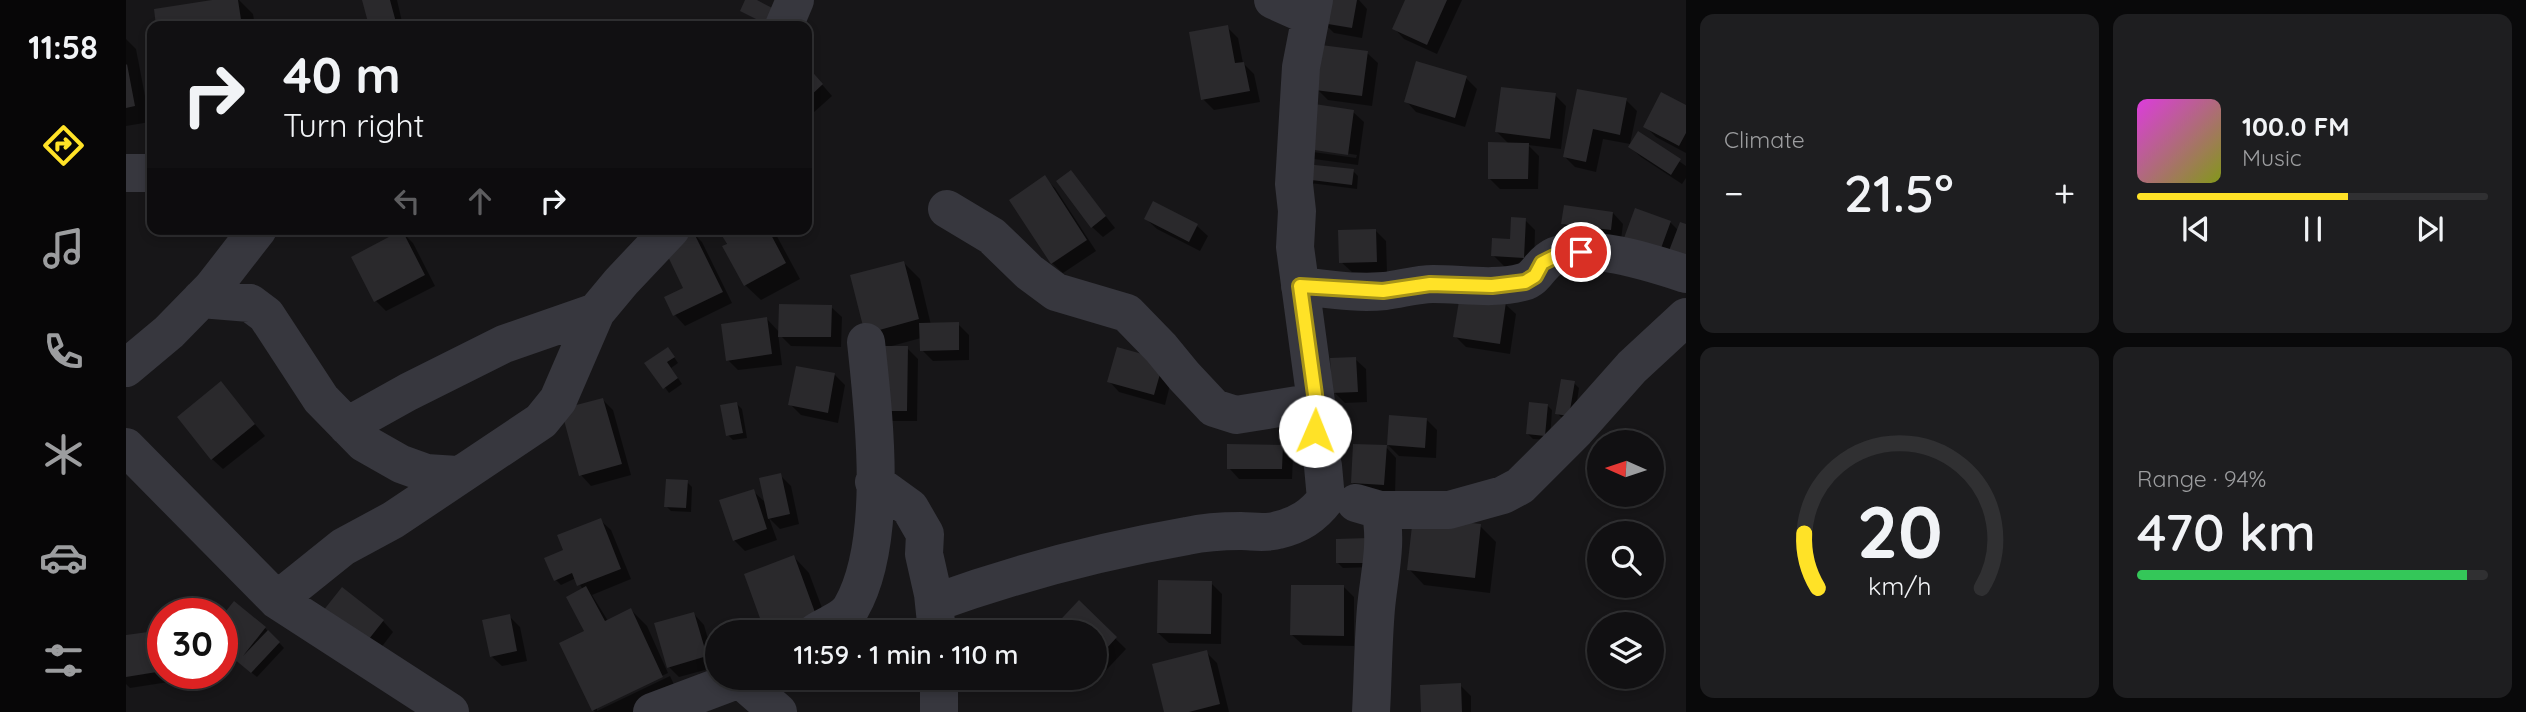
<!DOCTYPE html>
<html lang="en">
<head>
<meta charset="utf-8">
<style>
  body { margin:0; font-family:Quicksand,sans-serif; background:#1e1e20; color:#f1f3f6; height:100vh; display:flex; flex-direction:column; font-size:26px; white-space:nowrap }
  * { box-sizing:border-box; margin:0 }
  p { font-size:23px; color:#9c9d9f }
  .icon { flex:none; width:38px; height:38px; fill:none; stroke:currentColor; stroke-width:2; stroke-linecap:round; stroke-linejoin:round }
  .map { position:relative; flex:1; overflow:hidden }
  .sheet { display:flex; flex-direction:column; gap:14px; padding:14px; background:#09090a; width:840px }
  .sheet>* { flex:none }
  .top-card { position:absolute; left:21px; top:21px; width:665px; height:214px; border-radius:14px; box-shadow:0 4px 10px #0003,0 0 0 2px #303032; background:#111012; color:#f1f3f6; overflow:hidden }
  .needle { width:46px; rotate:273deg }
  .controls { position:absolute; left:1461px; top:430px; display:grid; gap:14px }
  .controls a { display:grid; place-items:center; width:77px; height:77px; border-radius:50%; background:#111012; box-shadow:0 4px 10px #0003,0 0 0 2px #303032; font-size:35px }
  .speed { position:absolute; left:21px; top:598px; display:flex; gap:14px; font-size:35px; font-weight:700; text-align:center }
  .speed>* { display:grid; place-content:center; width:91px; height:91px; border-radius:50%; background:#111012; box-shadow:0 4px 10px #0003,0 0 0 2px #303032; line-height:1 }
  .speed .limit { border:10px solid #d22; background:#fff; color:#111 }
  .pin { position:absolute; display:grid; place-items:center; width:60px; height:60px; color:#fff; margin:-30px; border:4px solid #fff; border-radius:50%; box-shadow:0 2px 7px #0007 }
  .me { position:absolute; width:77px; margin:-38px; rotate:1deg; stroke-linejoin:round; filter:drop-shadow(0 0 5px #0008) }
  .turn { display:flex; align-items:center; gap:24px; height:147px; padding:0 21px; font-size:32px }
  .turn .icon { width:91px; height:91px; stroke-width:2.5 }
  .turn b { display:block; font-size:49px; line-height:60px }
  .lanes { display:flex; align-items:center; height:66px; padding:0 21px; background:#0003; justify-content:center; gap:35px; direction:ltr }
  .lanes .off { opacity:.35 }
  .big { font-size:52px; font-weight:600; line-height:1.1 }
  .sheet .card { flex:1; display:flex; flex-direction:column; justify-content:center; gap:10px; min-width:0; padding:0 24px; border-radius:14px; background:#1e1e20 }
  .sheet .dial { align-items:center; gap:0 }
  .dial svg { height:182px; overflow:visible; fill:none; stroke:#303032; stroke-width:7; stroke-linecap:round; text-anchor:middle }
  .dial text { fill:#f1f3f6; stroke:none }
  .song { display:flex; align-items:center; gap:21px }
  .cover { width:84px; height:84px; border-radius:10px; background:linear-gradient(135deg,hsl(300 70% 55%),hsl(70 70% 35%)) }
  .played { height:7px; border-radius:4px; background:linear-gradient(90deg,#ffe227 60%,#303032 60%) }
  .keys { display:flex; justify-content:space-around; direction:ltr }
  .heat { display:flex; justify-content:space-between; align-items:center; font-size:38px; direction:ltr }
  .charge { height:10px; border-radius:5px; background:linear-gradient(90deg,#34c759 94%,#303032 0) }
  .sheet .tiles { flex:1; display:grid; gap:14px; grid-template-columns:repeat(2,1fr) }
  .trip { position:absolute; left:579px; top:620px; width:402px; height:70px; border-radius:35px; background:#111012; box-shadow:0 4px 10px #0003,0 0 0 2px #303032; font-weight:600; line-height:70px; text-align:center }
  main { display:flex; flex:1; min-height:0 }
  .tabs { display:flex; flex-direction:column; width:126px; justify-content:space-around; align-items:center; background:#070607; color:#9c9d9f }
  .tabs .icon { width:49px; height:49px }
  .tabs .active { color:#ffe227 }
  .tabs b { font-size:32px; color:#f1f3f6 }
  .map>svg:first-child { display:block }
</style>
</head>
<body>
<main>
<nav class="tabs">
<b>11:58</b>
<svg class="icon active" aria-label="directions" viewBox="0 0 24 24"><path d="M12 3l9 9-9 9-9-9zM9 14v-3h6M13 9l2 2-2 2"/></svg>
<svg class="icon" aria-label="music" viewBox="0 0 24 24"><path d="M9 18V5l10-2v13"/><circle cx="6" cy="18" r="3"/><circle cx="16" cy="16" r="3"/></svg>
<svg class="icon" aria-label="phone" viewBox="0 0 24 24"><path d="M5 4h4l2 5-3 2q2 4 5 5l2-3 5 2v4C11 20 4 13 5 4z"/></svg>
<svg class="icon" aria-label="climate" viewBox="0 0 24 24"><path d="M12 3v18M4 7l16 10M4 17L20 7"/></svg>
<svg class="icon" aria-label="car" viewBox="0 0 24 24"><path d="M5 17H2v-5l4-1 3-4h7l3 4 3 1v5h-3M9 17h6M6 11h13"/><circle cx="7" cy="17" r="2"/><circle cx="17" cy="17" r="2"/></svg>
<svg class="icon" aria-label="filters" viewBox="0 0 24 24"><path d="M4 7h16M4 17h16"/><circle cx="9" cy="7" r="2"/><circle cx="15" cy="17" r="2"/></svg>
</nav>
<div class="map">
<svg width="1560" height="712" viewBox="0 0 1560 712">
  <rect width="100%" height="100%" fill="#171618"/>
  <!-- shadow -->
  <path fill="#0007" fill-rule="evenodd" d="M98,0H113L127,14L129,26H32L30,10Z
    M238,0H271L277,26H245Z
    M1201,0H1233L1241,9L1236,38L1208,33L1197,22Z
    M1281,0H1336L1311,54L1278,39L1268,28Z
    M1101,27L1112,38L1117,63L1128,74L1134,102L1088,110L1077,99Z
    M0,39L10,49L24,122L0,126Z
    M1241,53L1252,63L1246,106L1202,100L1191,89Z
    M681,67L706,96L687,113L681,106Z
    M1340,78L1351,89L1339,127L1290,112L1280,101Z
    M1452,91L1500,100L1511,111L1504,144L1477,139L1470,172L1449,167L1439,157Z
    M1429,95L1440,106L1435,149L1402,145L1413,156L1412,189H1374L1363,178L1384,145L1371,132Z
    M1560,107V153L1530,137L1519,126Z
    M1227,112L1238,122L1232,165L1188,159L1177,148ZM1187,148L1231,155L1230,158L1187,152Z
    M1513,134L1560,166V178L1556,184L1515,157L1504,147Z
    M1227,171L1232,176L1231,189L1184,183L1179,178Z
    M945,172L989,228L977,237L966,227Z
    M918,178L929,188L970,251L937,273L926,263Z
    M1487,213L1497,224L1495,240L1448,234L1437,224Z
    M1020,219L1071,226L1082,236L1074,251L1031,229Z
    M1399,220L1409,230L1408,268L1378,266L1367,255L1386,241Z
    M1544,222L1553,231L1560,269L1511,248Z
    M594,229H647L674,279L635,300L619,285Z
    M1249,230L1260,241L1261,272H1226L1215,262Z
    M276,232L287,243L309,286L260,311L250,301Z
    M566,232L576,242L606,303L559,326L549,315L540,298L559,289Z
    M778,263L794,279L805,325L832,324L843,335V360L807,361L796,350L795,338L762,347L781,348L792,359L791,421H766L757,349L726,277Z
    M1379,304L1390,314L1384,354L1340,347L1329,336Z
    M705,307L716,317L715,347L665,346L652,333L656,365L612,370L602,360L641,319L654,333Z
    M546,354L552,363L545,368L556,384L543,393L521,363Z
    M1229,359L1240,369L1241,402L1219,403L1208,392Z
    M1047,373L1039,405L993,392L983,381Z
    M709,375L719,385L712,423L675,415L664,404Z
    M1448,383L1453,388L1448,421L1436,418L1431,413Z
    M95,384L139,436L97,469L86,459Z
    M477,400L487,410L505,475L465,486L455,475Z
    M611,404L616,409L621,438L607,440L602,435Z
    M1421,405L1426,410L1424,440L1407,439L1402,434Z
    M1300,419L1311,430L1310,458L1273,456L1262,445Z
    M1156,446L1167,457L1166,479H1113L1103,468Z
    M1260,447L1270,458L1269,495L1237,493L1226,482Z
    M654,475L665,486L673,524L654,529L643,518L651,540L619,551L608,540L627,491L641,504Z
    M561,482L566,487L565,512L545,511L540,506Z
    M474,520L485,530L505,579L466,595L482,621L505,610L521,626L542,673L471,707V711L544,676L552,693L512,712H469L467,710L457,590L450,578L435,585L430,580L439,551Z
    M1354,526L1370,542L1364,593L1298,585L1283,569Z
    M1212,541L1247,567L1217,568L1212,563Z
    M668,557L683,573L705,632H640Z
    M1085,583L1096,594L1095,644L1043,643L1032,633Z
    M1217,586L1228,597V646L1177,645L1166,635Z
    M953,603L1000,649L969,682L964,677H970V632Z
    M568,614L578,625L590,667L553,677L543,667Z
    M383,616L394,627L401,661L376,666L365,656Z
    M257,621L267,632L251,653L209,622Z
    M139,628L158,648L131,677L96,649Z
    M37,631V674H61L62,679L4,688L0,684V637Z
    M1080,652L1091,663L1103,712H1040Z
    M1334,685L1345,696V712H1297Z"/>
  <!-- building -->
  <path fill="#2a292c" d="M86,0H112L116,26H30L28,9Z
    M236,0H264L271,26H243Z
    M619,0H631L650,10L642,25L614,11Z
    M1199,0H1231L1226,28L1196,23Z
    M1279,0H1321L1301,45L1266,29Z
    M1102,25L1109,63L1118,62L1124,91L1075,100L1063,32Z
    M1195,45L1242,51L1236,96L1189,90Z
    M1290,61L1341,76L1329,118L1278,102Z
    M1,64L9,106L0,108V65Z
    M681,66L697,84L681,99Z
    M1375,87L1430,93L1424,139L1369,132Z
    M1451,89L1501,98L1494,135L1467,129L1460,162L1437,157Z
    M1535,92L1560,105V133L1553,146L1517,127Z
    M1182,103L1228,110L1222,155L1175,148Z
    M1512,131L1555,159L1545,175L1502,147Z
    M1362,142L1403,143L1402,179H1362Z
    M1179,164L1228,169L1226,185L1177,179Z
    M945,170L980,216L965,228L930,181Z
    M919,175L961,240L925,264L883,200Z
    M1027,201L1072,224L1063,242L1018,219Z
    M1438,205L1487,212L1485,230L1435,224Z
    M1509,208L1545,221L1534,251L1498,238Z
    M1385,217L1400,218L1398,258L1365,256L1366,238L1384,239Z
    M1554,222L1560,224V264L1541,256Z
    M566,229L597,292L547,316L538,297L557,288L536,244Z
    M592,229H642L660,263L618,286L596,246L601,244Z
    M1250,229L1251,262L1213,263L1212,230Z
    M276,230L299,275L248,302L225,257Z
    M778,261L793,319L739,334L724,275Z
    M1334,295L1380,302L1374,344L1327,337Z
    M653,304L706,305L705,337H652Z
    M641,317L646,354L600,361L595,324Z
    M833,322V350L794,351L793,323Z
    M755,346H782L781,411H754Z
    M542,347L549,357L541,362L552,378L537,389L518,363Z
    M991,347L1038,360L1028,395L981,382Z
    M1230,357L1232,392L1206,393L1204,358Z
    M670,366L709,373L702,413L662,405Z
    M1435,379L1449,381L1443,416L1429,414Z
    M95,381L129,424L85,460L51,417Z
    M477,398L496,464L453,476L435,409Z
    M611,402L617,433L600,436L594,405Z
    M1403,402L1422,404L1419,436L1400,434Z
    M1263,415L1301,418L1299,448L1261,445Z
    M1101,444L1157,445L1156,469H1101Z
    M1227,444L1261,445L1258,485L1225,483Z
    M655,473L664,514L642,519L633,478Z
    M540,479L562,480L560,508L538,507Z
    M628,489L641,529L607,541L593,500Z
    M1287,517L1355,524L1349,578L1281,570Z
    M475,518L495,569L451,586L446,573L428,581L418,558L437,550L431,535Z
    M1243,538V563H1210V539Z
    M668,555L694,626L678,632H639L618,574Z
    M1032,580L1086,581L1085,634L1031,633Z
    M1165,585H1218V636L1164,635Z
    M460,586L479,621L505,608L537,677L466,711L433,643L458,631L440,597Z
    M216,587L258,620L239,644L197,611Z
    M953,600L991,637L970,660V632H923Z
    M108,601L140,627L117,656L142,630L154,642L125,673L96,649V616Z
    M568,612L581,656L541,668L528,623Z
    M384,614L391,651L364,657L356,620Z
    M37,630V671L0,677V635Z
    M1081,650L1094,704L1063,712H1038L1026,664Z
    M1335,683L1336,712H1295L1294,685Z"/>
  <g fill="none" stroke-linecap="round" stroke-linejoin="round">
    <!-- minor -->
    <path stroke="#37373e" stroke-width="38" d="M1147,0L1185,17
      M658,26L669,0
      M0,173H24
      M821,209L866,236L903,272L930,292L1001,313L1035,348L1058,376L1088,408L1110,415L1190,402
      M1174,286C1202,289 1231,294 1259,291C1275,289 1291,284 1307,284C1337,284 1368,290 1397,282C1412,278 1413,263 1429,256C1464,242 1526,263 1560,274
      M75,299L124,303L140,315L195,399L238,443L275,464L300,473L331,475
      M0,368L43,332L87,287L132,229
      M221,426L282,392L378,344L470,312
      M0,447L151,600L324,712
      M748,482L784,508L799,534L798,554L807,594L811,632
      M1230,503L1254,510C1262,542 1253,575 1250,608C1247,643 1247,677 1245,712
      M1254,510H1323L1377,495L1394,486L1450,430L1506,367L1560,317
      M151,600L217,547L267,520L415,421L432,400L470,312L495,282L545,229
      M808,603C891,573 975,551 1061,536C1079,532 1097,531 1115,531C1126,531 1140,534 1152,530C1173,525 1187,516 1200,499L1197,466L1189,431L1190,402L1169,247L1171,211L1168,184L1175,67L1188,0
      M690,632C700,626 719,618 725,608C763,542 748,416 740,342
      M615,680L652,712
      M526,712L619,677
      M813,712V677"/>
  </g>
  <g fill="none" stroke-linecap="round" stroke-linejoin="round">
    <defs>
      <path id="route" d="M1189,431L1190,402L1174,286L1257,291L1304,284L1366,286L1399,282L1409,276L1416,263L1428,257L1455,252"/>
    </defs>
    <!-- route casing -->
    <use href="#route" stroke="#a69319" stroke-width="18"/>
    <!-- route -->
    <use href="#route" stroke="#ffe227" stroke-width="12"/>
  </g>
</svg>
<div class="controls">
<a><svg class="needle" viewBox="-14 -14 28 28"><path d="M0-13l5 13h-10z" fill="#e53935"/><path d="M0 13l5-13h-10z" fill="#9c9d9f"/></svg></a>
<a><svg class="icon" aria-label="search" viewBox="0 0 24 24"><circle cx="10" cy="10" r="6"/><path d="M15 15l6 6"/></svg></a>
<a><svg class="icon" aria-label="layers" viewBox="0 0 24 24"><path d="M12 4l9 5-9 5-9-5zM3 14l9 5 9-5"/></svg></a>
</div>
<div class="speed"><div class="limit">30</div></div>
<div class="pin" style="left:1455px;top:252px;background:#d93025"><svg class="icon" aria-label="arrive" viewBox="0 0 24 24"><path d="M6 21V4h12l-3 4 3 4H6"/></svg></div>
<svg class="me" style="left:1189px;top:431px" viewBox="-20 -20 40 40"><circle r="19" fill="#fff"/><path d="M0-13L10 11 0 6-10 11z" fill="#ffe227"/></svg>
<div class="trip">11:59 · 1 min · 110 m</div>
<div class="top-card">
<div class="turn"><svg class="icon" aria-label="right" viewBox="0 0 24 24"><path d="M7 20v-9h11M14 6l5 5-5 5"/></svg><div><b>40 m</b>Turn right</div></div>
<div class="lanes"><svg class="icon off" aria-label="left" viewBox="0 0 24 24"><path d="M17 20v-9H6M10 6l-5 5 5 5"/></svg><svg class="icon off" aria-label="ahead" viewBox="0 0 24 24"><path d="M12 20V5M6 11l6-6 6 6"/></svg><svg class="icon" aria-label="right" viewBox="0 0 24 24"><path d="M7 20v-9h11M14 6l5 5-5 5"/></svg></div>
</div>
</div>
<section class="sheet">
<div class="tiles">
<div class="card"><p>Climate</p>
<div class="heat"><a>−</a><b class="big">21.5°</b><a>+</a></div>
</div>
<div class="card">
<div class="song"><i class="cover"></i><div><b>100.0 FM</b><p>Music</p></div></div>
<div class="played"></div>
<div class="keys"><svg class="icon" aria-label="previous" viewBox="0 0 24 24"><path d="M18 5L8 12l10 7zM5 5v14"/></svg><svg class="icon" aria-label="pause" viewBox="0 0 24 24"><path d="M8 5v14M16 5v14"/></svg><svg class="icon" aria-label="next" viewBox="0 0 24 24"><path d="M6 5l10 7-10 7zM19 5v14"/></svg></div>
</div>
<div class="card dial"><svg viewBox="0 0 100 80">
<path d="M14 69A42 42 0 1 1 86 69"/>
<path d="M14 69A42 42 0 0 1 8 45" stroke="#ffe227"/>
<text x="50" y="56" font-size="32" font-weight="700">20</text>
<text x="50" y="72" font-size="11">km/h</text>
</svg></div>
<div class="card"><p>Range · 94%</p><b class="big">470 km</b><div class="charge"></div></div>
</div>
</section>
</main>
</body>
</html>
